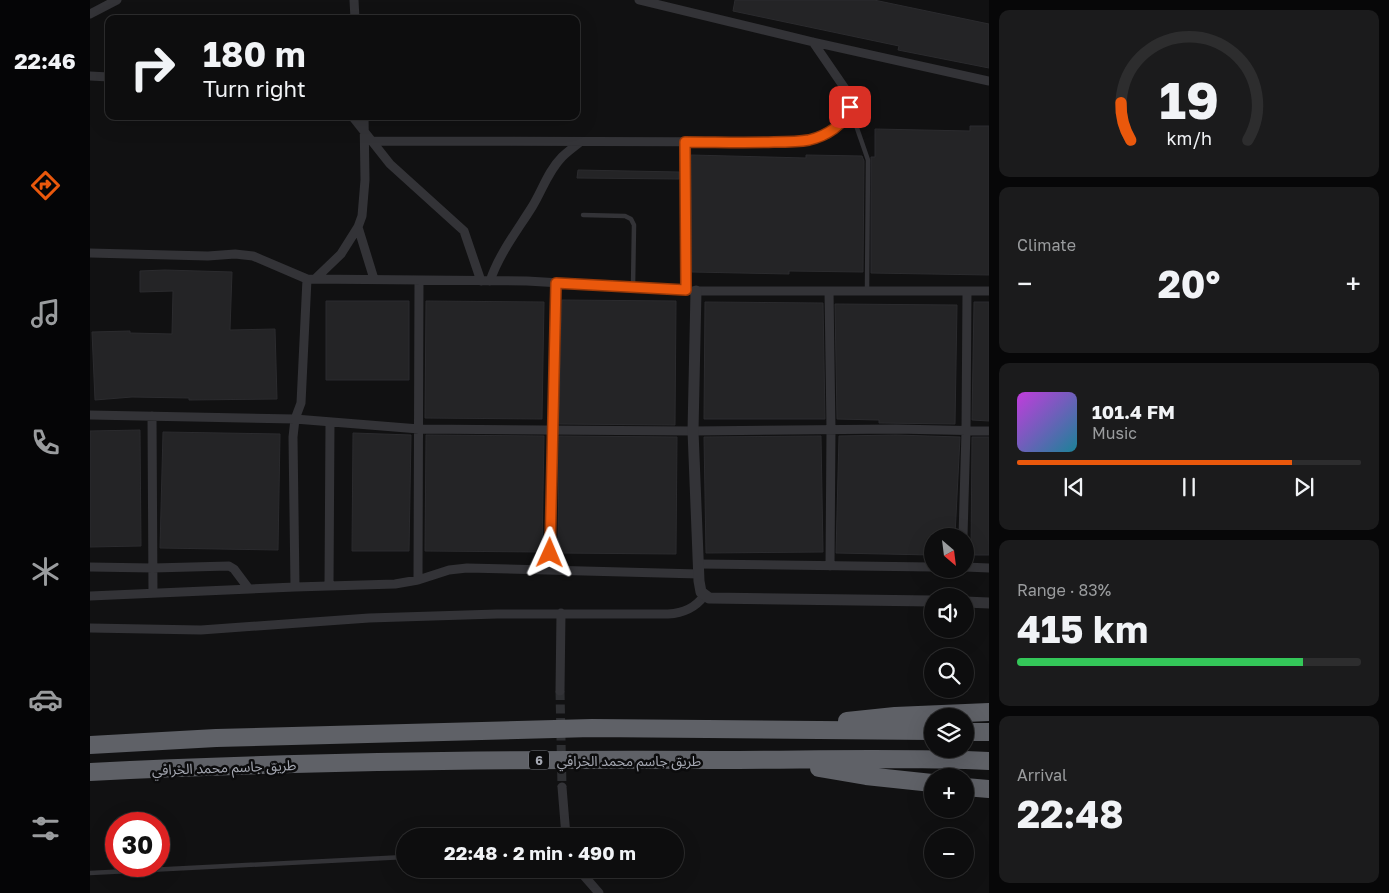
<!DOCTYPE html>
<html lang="en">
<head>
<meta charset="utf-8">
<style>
  body { margin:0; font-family:"Golos Text","Noto Sans Arabic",sans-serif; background:#1b1b1c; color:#f1f3f6; height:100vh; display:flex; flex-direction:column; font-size:19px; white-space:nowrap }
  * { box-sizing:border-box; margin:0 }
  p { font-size:16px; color:#9a9c9e }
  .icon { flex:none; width:28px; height:28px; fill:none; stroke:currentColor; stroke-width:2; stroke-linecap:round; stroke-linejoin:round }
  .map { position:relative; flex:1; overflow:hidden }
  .sheet { display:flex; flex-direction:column; gap:10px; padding:10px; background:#070708; width:400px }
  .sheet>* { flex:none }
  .top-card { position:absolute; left:15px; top:15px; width:475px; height:105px; border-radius:10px; box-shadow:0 5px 20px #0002,0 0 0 1px #2d2d2e; background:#0d0d0e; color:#f1f3f6; overflow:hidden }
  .needle { width:32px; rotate:152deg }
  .buttons { position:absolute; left:834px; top:528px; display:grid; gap:10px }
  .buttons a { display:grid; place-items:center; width:50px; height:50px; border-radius:50%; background:#0d0d0e; box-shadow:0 5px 20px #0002,0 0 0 1px #2d2d2e; font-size:25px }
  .speed { position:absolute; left:15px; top:812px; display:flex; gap:10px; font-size:25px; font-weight:700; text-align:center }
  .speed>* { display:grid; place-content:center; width:65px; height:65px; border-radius:50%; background:#0d0d0e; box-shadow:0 5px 20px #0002,0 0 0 1px #2d2d2e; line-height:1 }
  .speed .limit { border:8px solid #d22; background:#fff; color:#111 }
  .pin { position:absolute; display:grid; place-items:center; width:42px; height:42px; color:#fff; margin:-21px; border-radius:10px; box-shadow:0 2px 8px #0006 }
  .me { position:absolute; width:55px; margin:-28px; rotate:1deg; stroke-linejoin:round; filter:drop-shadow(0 0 4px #0008) }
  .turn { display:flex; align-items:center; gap:18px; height:105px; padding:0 15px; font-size:22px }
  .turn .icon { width:65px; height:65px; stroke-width:2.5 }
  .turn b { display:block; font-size:35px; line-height:42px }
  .big { font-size:38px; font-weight:700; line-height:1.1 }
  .sheet .widget { flex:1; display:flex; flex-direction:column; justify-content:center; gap:8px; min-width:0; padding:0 18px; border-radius:10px; background:#1b1b1c }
  .sheet .dial { align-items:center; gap:0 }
  .dial svg { height:130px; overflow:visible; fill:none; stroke:#2d2d2e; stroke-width:7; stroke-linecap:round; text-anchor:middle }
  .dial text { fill:#f1f3f6; stroke:none }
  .song { display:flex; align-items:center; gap:15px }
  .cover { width:60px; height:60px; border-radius:8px; background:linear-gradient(135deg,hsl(290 70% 55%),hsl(190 70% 35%)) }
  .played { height:5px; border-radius:2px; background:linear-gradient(90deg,#ea580c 80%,#2d2d2e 80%) }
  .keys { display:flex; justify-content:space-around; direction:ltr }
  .heat { display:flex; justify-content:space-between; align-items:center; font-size:28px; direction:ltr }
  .charge { height:8px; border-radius:4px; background:linear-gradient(90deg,#34c759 83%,#2d2d2e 0) }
  .trip { position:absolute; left:306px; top:828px; width:288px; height:50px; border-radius:25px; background:#0d0d0e; box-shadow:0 5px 20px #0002,0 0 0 1px #2d2d2e; font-weight:700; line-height:50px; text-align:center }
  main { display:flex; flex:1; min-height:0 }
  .dock { display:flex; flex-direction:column; width:90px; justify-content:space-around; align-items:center; background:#050506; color:#9a9c9e }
  .dock .icon { width:35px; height:35px }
  .dock .current { color:#ea580c }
  .dock b { font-size:22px; color:#f1f3f6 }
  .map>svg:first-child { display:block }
</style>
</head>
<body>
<main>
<nav class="dock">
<b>22:46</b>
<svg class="icon current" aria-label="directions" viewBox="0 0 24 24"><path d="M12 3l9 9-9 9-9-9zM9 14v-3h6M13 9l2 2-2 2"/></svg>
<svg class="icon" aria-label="music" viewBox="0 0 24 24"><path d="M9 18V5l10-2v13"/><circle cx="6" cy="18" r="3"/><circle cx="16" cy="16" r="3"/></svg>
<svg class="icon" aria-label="phone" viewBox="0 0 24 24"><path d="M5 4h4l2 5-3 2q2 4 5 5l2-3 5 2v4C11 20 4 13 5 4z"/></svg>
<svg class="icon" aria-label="climate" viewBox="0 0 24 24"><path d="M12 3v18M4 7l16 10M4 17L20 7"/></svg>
<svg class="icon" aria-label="car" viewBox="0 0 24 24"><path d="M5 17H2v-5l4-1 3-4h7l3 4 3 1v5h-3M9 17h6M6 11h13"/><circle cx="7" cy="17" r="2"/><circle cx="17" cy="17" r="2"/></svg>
<svg class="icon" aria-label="filters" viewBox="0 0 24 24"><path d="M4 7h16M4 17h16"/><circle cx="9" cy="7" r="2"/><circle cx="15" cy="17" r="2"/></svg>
</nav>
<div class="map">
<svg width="899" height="893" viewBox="0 0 899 893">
  <rect width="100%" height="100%" fill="#111112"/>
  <!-- building -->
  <path fill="#242426" stroke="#2b2b2e" d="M645,0H784L899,24V68L808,50L809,46L643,11Z
    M880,126H899V275L781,273V157H785V129L880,131Z
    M601,155L716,158V155L772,156L774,161L773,272L699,271V274L602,272Z
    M488,170L589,172V179L487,178Z
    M75,270L142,272L140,330L185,329L187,399L99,400V398L42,397L5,400L2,332L40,331V333L82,334L83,291L50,292V271Z
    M472,300L586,301L585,425L469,424Z
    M236,301H319V380H236Z
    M336,301L454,302L452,419L335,418Z
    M615,302L733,303L735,419H614Z
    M884,302H899V421L882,420Z
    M745,304L867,305L865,424L789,423V420L747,419Z
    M50,430L51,546L0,547V431Z
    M73,432L190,434L188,550L70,548Z
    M263,433L321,435L319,551H262Z
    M336,435L454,436L452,552L335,551Z
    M806,435L870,437L865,536H842V555L746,553L749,436Z
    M469,436L587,437L586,554L468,553Z
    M731,436L733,552L616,553L614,437Z
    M882,437H899V555H881Z"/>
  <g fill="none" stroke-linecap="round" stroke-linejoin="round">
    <!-- minor-tunnel -->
    <path stroke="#2e2f32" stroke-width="9" stroke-dasharray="9 4.5" stroke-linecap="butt" d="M470,691L472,787"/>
    <!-- service -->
    <path stroke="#333337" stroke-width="4.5" d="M760,108L778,160L777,291
      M493,215L535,216L541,219L544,225L543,287
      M0,873L315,857"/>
    <!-- minor -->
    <path stroke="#333337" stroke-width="9" d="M264,0L265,19
      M549,0L723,42L899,81
      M0,14L27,0
      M0,76L19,77
      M262,116L300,164L374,231L391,281
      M274,116L275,180L272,216L268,227L284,279
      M282,141L677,142C692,142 707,143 721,139C742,134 766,117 758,93L723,42
      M595,142L596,290
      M0,253L118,256L145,254L163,256L217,279L437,281L606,291H899
      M225,279L251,254L268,227
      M400,281C409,254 427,231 442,207C452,191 458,171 472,157C477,152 484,147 490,142
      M739,291L741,430L740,566
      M0,415L205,419L329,429L603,431L806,429L899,431
      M62,416L63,593
      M873,536L876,431L877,291
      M609,564L842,567
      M0,567L63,568L139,566L144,569L159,589
      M875,567L899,568
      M460,570L466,283
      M328,580L329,280
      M239,586L240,422
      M205,587L203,437L205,419L211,403L217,279
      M0,596L205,587L305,584L328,580L359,570L377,568L609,574
      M0,628L111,630L279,618L407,614H578C594,613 605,608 614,596
      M470,691L471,613
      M472,787L476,836
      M488,869L509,893"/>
    <!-- tertiary -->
    <path stroke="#333337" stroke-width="11" d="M606,291L603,431L609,581L611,592L619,598L842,601
      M875,602L899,603"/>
    <!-- motorway -->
    <path stroke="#5f6167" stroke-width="18" d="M757,721L805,716L899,712
      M875,732H899
      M0,745L126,738L502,728L842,731
      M729,768L776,776L842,783
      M0,772C209,761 419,759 628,760C718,760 809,757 899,761
      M875,787L899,789"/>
  </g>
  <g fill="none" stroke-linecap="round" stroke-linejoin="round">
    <defs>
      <path id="route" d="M460,553L466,283L596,290L595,142C625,142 655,143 684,142C696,142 708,142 719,140C736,136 755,125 760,107"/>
    </defs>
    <!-- route casing -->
    <use href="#route" stroke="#983908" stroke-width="12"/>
    <!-- route -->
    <use href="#route" stroke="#ea580c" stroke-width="9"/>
  </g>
  <g text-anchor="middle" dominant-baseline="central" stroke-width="5" stroke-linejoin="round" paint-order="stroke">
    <!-- shield labels -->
    <rect fill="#0c0c0d" stroke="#767880" stroke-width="1" x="439" y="750.5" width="20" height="19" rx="4"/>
    <g font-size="12" font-weight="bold" fill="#a4a7b1">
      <text x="449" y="760">6</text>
    </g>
    <!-- street labels -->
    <g font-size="14" fill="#a4a7b1" stroke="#0c0c0d">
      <text x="539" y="760">طريق جاسم محمد الخرافي</text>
      <text transform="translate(134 767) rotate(-2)">طريق جاسم محمد الخرافي</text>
    </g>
  </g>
</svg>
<div class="buttons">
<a><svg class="needle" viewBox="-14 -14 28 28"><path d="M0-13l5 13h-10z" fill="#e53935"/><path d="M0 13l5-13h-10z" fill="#9a9c9e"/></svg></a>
<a><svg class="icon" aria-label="sound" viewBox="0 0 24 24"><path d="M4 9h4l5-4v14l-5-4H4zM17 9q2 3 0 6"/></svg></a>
<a><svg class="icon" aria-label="search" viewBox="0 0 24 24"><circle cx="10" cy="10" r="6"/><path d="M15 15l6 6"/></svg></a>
<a><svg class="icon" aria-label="layers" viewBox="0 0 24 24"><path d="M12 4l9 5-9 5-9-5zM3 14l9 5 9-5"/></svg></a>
<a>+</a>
<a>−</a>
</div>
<div class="speed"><div class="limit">30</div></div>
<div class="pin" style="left:760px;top:107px;background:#d93025"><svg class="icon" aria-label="arrive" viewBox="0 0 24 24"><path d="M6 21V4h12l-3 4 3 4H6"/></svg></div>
<svg class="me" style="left:460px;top:553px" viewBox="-20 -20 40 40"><path d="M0-17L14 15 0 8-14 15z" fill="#ea580c" stroke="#fff" stroke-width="4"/></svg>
<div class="trip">22:48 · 2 min · 490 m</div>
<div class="top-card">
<div class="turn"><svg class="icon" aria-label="right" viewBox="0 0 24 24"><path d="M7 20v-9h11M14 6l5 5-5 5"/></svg><div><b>180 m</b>Turn right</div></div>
</div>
</div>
<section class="sheet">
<div class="widget dial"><svg viewBox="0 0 100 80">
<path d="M14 69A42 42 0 1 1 86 69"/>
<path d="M14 69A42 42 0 0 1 8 46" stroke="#ea580c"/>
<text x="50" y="56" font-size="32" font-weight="700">19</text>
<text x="50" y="72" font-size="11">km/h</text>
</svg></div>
<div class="widget"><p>Climate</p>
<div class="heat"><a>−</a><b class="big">20°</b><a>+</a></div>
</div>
<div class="widget">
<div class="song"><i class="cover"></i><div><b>101.4 FM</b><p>Music</p></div></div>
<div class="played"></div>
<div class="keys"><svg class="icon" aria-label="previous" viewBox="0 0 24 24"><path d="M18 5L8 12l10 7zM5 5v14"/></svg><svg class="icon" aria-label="pause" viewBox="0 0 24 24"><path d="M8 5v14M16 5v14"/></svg><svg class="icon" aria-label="next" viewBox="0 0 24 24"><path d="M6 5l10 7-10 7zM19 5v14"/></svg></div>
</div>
<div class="widget"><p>Range · 83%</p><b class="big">415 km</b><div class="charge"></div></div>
<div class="widget"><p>Arrival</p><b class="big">22:48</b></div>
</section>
</main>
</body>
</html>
